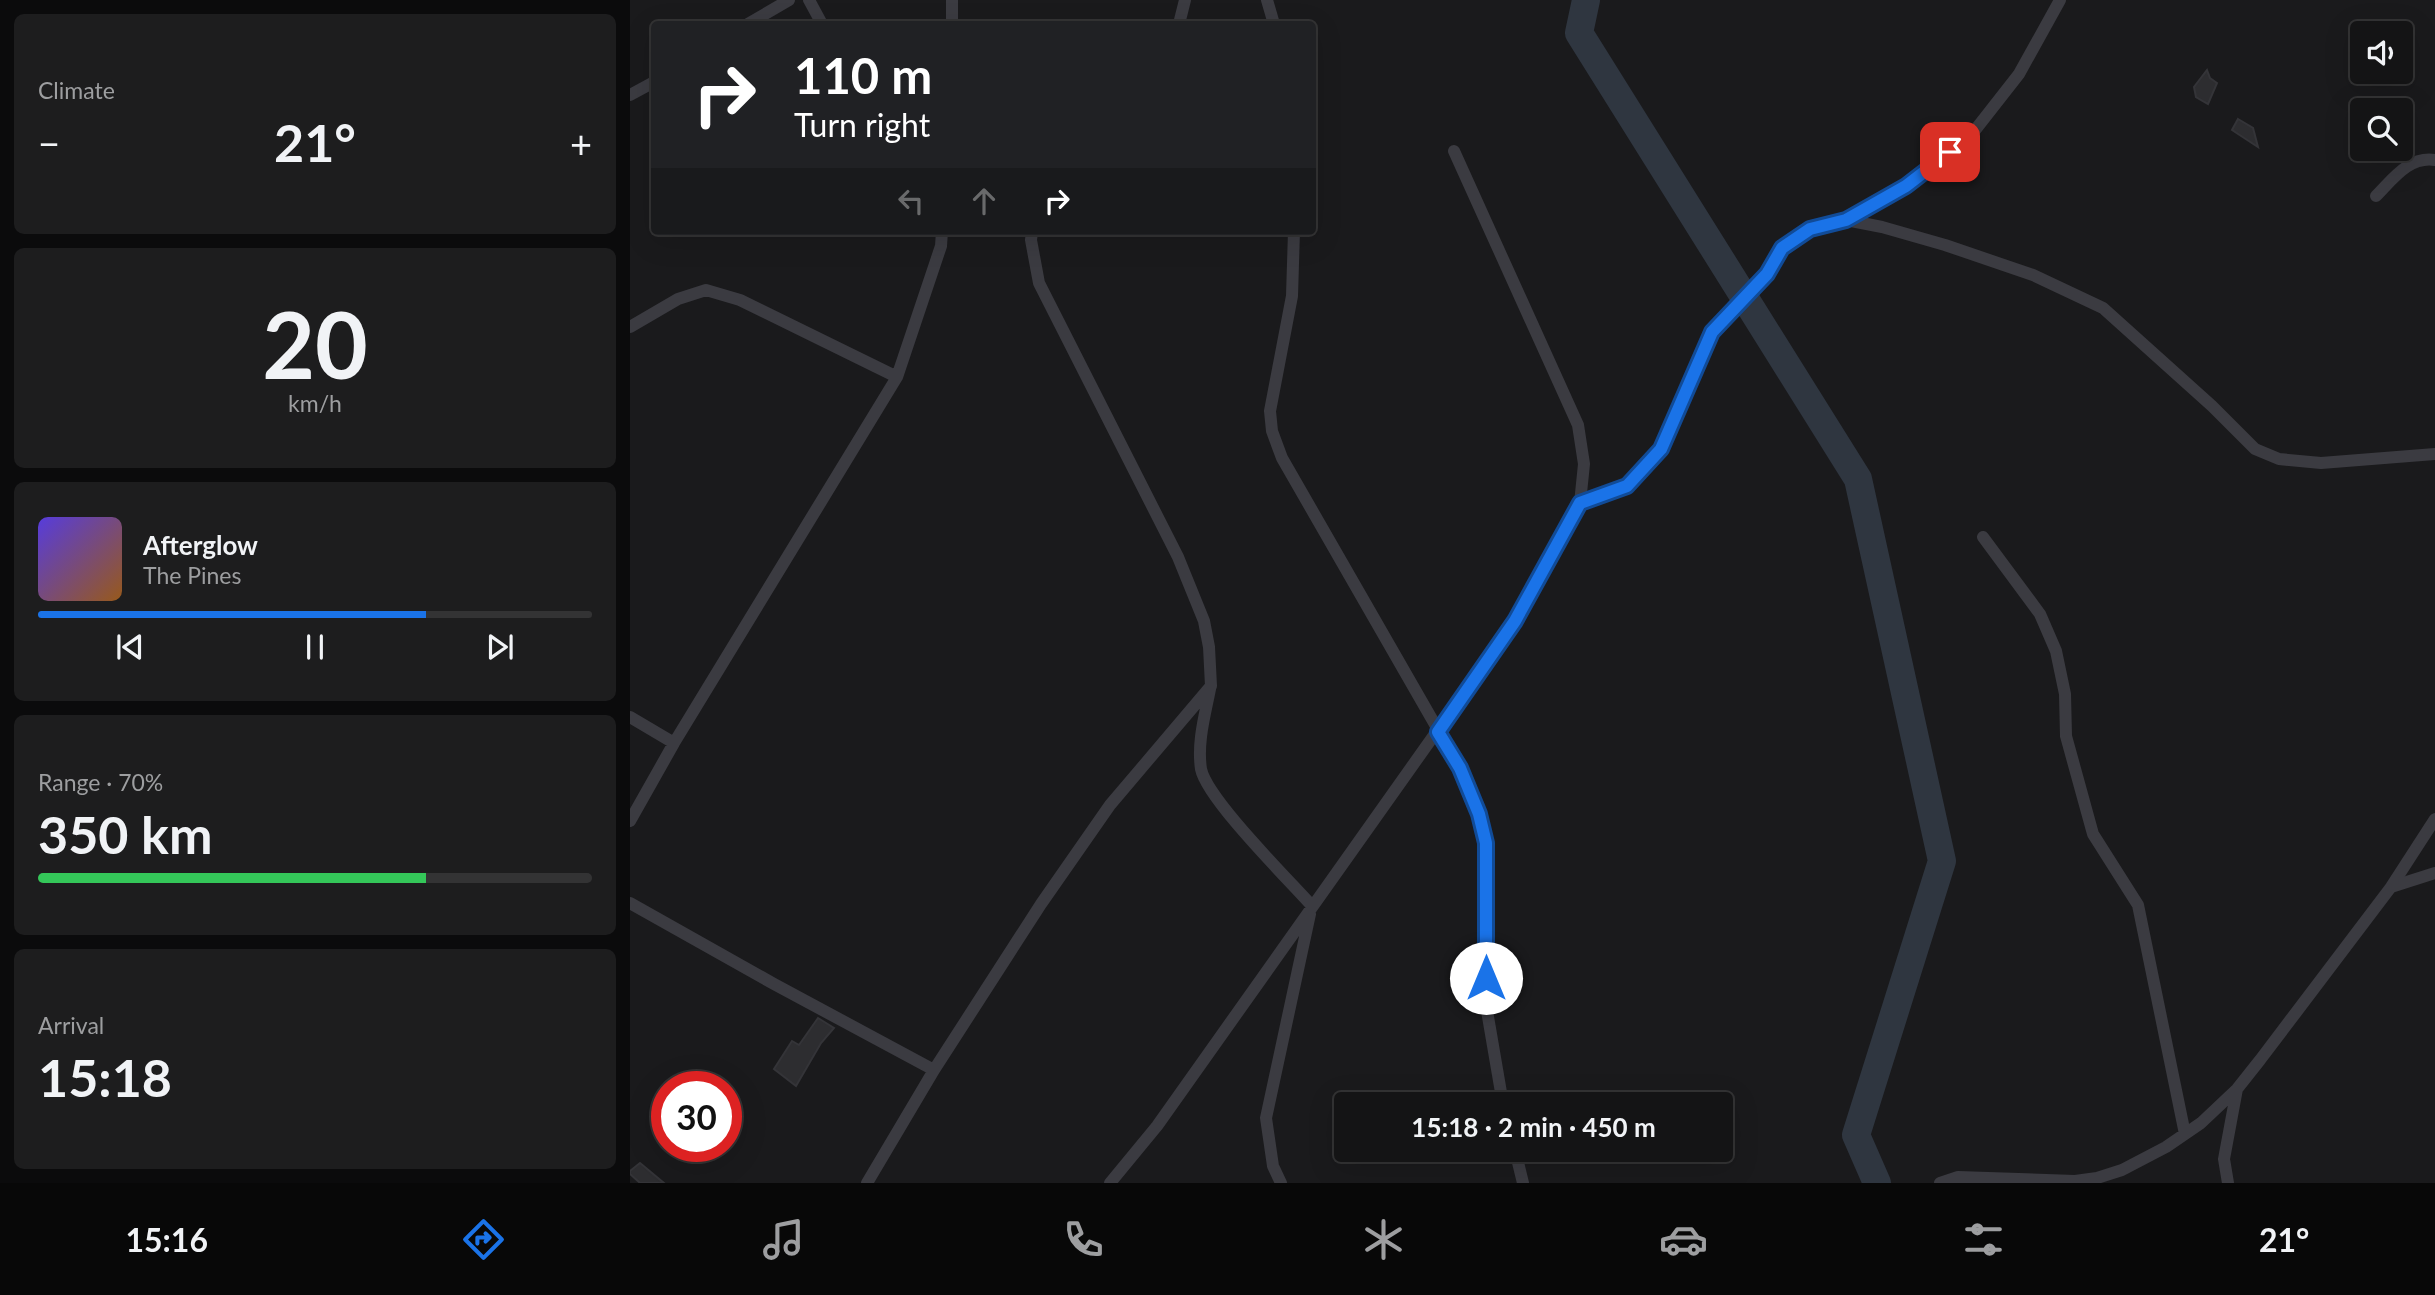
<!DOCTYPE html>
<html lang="en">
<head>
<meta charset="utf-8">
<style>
  body { margin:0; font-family:Lato,sans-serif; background:#1d1d1e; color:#f1f3f6; height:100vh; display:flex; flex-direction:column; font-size:26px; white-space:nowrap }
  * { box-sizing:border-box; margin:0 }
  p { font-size:23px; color:#9d9ea0 }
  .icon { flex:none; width:38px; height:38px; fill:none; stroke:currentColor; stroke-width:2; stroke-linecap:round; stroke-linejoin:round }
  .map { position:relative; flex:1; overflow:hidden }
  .side { display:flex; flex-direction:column; gap:14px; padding:14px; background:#0b0b0c; width:630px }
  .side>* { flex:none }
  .banner { position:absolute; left:21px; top:21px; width:665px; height:214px; border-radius:7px; box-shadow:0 7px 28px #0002,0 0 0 2px #333334; background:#202124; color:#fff; overflow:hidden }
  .tools { position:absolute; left:1720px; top:21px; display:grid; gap:14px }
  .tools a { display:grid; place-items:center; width:63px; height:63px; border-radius:7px; background:#141415; box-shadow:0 7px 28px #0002,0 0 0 2px #333334; font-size:35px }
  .speed { position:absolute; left:21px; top:1071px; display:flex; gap:14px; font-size:35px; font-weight:700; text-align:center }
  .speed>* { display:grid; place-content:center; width:91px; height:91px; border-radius:50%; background:#141415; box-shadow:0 7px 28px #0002,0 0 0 2px #333334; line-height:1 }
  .speed .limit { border:10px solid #d22; background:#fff; color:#111 }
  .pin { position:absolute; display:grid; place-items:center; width:60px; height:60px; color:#fff; margin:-30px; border-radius:14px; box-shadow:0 4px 10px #0006 }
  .me { position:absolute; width:77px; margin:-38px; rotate:0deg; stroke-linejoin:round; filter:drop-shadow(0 0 5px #0008) }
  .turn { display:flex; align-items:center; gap:24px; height:147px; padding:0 28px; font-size:32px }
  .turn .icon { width:91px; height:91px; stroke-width:2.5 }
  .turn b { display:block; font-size:49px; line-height:60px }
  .lanes { display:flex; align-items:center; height:66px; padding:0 28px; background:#0003; justify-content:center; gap:35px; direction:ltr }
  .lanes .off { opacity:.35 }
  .big { font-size:52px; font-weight:700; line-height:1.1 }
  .side .widget { flex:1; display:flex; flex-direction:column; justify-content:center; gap:10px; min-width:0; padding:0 24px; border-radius:10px; background:#1d1d1e }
  .side .dial { align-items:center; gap:0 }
  .dial b { font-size:91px; line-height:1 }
  .song { display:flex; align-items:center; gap:21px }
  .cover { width:84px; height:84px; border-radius:10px; background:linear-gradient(135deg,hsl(250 70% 55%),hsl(30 70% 35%)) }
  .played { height:7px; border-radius:4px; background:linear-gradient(90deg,#1a73e8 70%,#333334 70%) }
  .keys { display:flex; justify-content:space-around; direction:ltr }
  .heat { display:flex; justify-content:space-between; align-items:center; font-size:38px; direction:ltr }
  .charge { height:10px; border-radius:5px; background:linear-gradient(90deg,#34c759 70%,#333334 0) }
  .trip { position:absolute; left:704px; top:1092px; width:399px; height:70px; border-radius:7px; background:#141415; box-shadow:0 7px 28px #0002,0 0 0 2px #333334; font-weight:700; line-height:70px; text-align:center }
  .tabs { display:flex; height:112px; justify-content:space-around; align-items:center; background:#080808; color:#9d9ea0 }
  .tabs .icon { width:49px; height:49px }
  .tabs .active { color:#1a73e8 }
  .tabs b { font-size:32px; color:#f1f3f6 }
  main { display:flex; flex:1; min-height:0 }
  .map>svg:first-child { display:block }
</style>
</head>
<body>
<main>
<section class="side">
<div class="widget"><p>Climate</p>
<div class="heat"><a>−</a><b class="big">21°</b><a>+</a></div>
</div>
<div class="widget dial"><b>20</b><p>km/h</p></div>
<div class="widget">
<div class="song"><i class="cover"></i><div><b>Afterglow</b><p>The Pines</p></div></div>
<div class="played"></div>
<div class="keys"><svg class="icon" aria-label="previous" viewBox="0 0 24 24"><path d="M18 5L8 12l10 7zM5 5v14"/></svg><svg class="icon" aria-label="pause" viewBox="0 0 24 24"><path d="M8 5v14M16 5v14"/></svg><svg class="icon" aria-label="next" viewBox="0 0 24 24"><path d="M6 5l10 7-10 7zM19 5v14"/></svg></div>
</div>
<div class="widget"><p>Range · 70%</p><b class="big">350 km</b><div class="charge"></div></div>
<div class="widget"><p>Arrival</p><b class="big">15:18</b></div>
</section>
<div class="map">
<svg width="1805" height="1183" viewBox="0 0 1805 1183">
  <rect width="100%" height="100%" fill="#1a1a1c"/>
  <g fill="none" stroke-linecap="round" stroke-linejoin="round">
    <!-- river -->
    <path stroke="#2f3640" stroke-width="28" d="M956,0L949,33L1228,479L1312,861L1226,1135L1247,1183"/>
  </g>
  <!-- building -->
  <path fill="#2d2d30" stroke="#343438" stroke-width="2" d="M1577,70L1580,78L1587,83L1578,104L1566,97L1564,87Z
    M1608,119L1623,128L1628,147L1602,130Z
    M188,1018L204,1028L191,1043L166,1086L144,1069L162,1041L169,1045Z
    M10,1163L34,1183H10L0,1174V1171Z"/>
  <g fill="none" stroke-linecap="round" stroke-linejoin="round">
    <!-- minor -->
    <path stroke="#3b3b41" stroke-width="12" d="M179,0L192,24
      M637,0L644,24
      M118,24L159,0
      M322,24V0
      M549,24L555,0
      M0,95L24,82
      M1746,196C1763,179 1779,156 1805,160
      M1216,220L1276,186L1342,134L1389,74L1430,0
      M664,231L662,296L640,411L642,431L652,458L830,768L849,814L856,843V1005L873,1104
      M0,327L48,299L76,290L110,300L267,377
      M950,503L997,486L1031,449L1082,332L1137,274L1152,248L1180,229L1216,220L1252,227L1315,245L1403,275L1473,308L1582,406L1625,449L1649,459L1691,463L1805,454
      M1353,537L1410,614L1426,651L1435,694L1436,736L1463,834L1508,905L1555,1134
      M580,689C575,715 567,742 571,769C577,799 658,879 682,906
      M0,717L44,743
      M0,821L44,743L267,377L311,246L312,231
      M1761,887L1805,873
      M0,903L144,984L304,1070
      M885,1150L893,1183
      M237,1183L304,1070L411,904L480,805L581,686L579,647L574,621L548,557L409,283L401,240L402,231
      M480,1183L527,1126L885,621L950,503L954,464L948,425L824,151
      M651,1183L643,1166L636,1118L680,914
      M1310,1183L1328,1177L1445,1181L1467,1178L1492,1170L1536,1147L1571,1123L1607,1089L1630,1060L1761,887L1805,819
      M1598,1183L1594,1159L1607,1089"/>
  </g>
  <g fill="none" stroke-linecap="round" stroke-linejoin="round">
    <defs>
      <path id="route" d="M856,978V843L849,814L830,768L808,732L885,621L950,503L997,486L1031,449L1082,332L1137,274L1152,248L1180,229L1216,220L1276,186L1320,152"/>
    </defs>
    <!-- route casing -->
    <use href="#route" stroke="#114b97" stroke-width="18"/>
    <!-- route -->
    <use href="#route" stroke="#1a73e8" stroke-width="12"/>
  </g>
</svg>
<div class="tools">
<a><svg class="icon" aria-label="sound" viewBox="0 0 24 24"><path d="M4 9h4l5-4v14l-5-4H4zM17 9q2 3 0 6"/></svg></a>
<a><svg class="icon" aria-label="search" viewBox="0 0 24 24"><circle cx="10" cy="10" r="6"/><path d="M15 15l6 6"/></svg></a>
</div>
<div class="speed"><div class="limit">30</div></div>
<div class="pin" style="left:1320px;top:152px;background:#d93025"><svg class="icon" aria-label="arrive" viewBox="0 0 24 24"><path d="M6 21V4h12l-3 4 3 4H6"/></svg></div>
<svg class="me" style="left:856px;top:978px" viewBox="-20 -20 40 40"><circle r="19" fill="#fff"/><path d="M0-13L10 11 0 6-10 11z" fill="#1a73e8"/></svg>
<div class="trip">15:18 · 2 min · 450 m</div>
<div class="banner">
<div class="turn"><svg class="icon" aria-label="right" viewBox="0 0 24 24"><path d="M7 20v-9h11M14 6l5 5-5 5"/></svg><div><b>110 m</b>Turn right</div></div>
<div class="lanes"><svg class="icon off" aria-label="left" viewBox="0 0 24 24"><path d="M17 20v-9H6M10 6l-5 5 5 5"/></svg><svg class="icon off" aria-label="ahead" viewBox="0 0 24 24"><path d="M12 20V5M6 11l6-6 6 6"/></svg><svg class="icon" aria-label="right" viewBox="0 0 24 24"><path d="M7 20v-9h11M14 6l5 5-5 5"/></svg></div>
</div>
</div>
</main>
<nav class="tabs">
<b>15:16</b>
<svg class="icon active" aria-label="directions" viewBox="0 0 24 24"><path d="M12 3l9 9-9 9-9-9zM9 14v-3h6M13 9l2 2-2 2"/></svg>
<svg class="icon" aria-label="music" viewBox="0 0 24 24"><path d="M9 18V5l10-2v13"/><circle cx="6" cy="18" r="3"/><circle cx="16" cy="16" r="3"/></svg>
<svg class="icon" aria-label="phone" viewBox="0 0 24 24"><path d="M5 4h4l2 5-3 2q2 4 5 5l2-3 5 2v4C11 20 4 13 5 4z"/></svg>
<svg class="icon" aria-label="climate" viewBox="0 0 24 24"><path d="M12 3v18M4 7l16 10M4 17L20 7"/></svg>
<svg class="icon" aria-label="car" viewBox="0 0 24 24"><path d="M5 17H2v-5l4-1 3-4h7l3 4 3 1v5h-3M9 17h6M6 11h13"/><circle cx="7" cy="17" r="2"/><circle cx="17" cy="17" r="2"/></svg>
<svg class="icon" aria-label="filters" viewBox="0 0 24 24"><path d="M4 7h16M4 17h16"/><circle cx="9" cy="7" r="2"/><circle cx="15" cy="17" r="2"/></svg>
<b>21°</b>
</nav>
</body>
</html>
